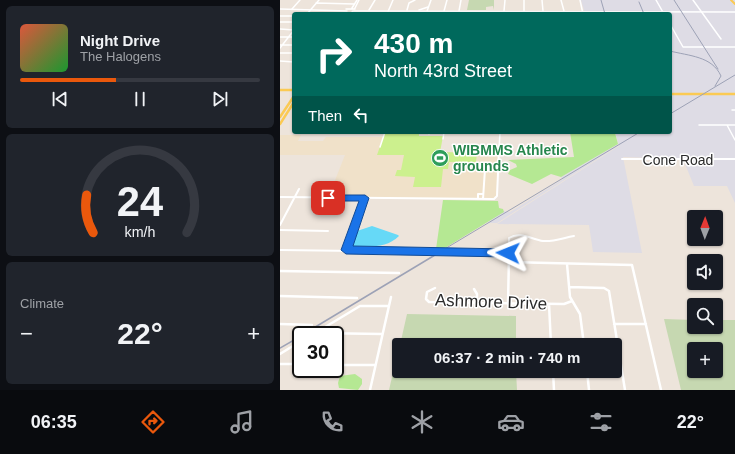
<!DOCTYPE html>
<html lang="en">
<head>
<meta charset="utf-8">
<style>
  body { margin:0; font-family:Arial,sans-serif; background:#20242c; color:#f1f3f6; height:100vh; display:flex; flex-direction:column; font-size:15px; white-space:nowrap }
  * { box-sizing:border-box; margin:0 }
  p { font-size:13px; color:#9ea1a6 }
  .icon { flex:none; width:22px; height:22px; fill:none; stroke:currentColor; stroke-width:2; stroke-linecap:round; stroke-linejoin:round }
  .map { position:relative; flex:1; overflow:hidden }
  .panel { display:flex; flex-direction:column; gap:6px; padding:6px; background:#0d0f14; width:280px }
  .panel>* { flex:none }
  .banner { position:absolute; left:12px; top:12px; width:380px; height:122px; border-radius:4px; box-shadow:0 1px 3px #0004; background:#00695c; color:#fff; overflow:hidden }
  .needle { width:26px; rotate:1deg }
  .buttons { position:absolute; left:407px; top:210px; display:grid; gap:8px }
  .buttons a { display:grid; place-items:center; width:36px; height:36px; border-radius:4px; background:#171b24; box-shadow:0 1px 3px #0004; font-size:20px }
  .speed { position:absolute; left:12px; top:326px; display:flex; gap:8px; font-size:20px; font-weight:700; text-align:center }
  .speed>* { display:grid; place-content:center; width:52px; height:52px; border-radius:50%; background:#171b24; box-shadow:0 1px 3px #0004; line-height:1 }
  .speed .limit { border:2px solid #111; border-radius:6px; background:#fff; color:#111 }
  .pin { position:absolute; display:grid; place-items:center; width:34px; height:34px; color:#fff; margin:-17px; border-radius:8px; box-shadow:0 2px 6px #0006 }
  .me { position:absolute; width:44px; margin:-22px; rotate:272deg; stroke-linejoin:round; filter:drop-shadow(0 0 3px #0008) }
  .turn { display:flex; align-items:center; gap:14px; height:84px; padding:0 16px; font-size:18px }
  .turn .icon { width:52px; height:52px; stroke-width:2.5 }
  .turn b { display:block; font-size:28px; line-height:34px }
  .then { display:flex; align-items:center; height:38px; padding:0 16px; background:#0003; gap:8px; font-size:15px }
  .big { font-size:30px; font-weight:700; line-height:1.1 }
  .panel .tile { flex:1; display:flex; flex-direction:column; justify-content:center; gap:6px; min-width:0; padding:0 14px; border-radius:6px; background:#20242c }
  .panel .dial { align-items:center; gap:0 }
  .dial svg { height:104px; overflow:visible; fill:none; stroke:#363941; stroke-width:7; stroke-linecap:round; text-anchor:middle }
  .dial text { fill:#f1f3f6; stroke:none }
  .song { display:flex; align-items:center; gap:12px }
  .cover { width:48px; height:48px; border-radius:6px; background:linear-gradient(135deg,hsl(10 70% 55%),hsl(130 70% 35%)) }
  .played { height:4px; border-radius:2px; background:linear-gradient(90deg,#ea580c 40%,#363941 40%) }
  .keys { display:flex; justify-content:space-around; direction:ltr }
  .heat { display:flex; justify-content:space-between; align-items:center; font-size:22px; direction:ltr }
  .trip { position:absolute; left:112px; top:338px; width:230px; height:40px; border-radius:4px; background:#171b24; box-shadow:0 1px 3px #0004; font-weight:700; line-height:40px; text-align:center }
  .tab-bar { display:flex; height:64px; justify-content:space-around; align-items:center; background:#090b0e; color:#9ea1a6 }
  .tab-bar .icon { width:28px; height:28px }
  .tab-bar .selected { color:#ea580c }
  .tab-bar b { font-size:18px; color:#f1f3f6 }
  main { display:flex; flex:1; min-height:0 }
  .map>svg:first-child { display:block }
</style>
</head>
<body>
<main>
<section class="panel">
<div class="tile">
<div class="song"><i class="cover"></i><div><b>Night Drive</b><p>The Halogens</p></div></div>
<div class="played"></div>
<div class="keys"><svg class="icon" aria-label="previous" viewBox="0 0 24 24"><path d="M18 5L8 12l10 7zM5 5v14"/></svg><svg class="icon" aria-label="pause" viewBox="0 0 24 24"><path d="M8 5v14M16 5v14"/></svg><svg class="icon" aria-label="next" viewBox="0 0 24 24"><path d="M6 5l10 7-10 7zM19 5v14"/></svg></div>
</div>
<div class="tile dial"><svg viewBox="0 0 100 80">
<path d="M14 69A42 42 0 1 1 86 69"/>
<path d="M14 69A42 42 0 0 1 9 40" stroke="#ea580c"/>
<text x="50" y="56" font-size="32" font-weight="700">24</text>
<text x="50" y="72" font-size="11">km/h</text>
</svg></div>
<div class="tile"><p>Climate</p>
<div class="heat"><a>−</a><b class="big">22°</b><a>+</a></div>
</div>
</section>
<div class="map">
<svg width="455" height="390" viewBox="0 0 455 390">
  <rect width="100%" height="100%" fill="#ede4db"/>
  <!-- industrial -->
  <path fill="#dedce5" d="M301,0H455V203L447,186H414L403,159L343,157L362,253L313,252L309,225L217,224L339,146L335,132H390V14H305Z
    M338,144V146L217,223H207L224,211L230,212L283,179L281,177Z"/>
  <!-- education -->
  <path fill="#f0e1c9" d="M125,132L139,133V136H163L160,152H219L216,198H48L65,155H0V135H21L18,141H43L46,137H103Z"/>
  <!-- green -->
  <path fill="#b5e893" d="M290,132H331L335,133L338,144L281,177L271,174L252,184L228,174L230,170L237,167L236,164L228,160L294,157Z
    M163,200L218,201L219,208L223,209L224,212L165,248L156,249Z
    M75,374L82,379V384L78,390L59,388L58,383L60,376Z"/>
  <!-- cemetery -->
  <path fill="#c6d8b1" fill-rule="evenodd" d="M189,0H214V10L213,6L206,7V10H187Z
    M149,11H224V14H148Z
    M127,314L236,316V345H120Z
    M384,319L414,320V327H436V320H455V390H401ZM414,349H436V371H414Z
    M119,347V371H236L237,390H109Z"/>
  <!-- pitch -->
  <path fill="#ccf08e" d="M105,132L139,133V136H163L160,152L197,153L196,162H169L168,169H163L161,187H133L135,177L115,176L117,170H121L124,155H97Z"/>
  <!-- water -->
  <path fill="#66d9f7" d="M92,226L118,235L119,236C106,249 89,246 72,246L77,231Z"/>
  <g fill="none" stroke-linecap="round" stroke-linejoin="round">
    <!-- street-far2 -->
    <path stroke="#fff" stroke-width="1.5" d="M244,0V14
      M262,0L263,11
      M281,0L284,11
      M376,0L384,14
      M413,0L441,39
      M36,3L74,4
      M12,9L20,0
      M89,10L95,0
      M127,10L129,3L135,0
      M139,10L148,7
      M164,11L167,0
      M179,11L181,0
      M224,11L225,0
      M27,14L39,0
      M107,14L113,0
      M0,16H14
      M0,22H14
      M390,24L403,47H455
      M0,29L14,30
      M0,37H14
      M0,45H14
      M0,48L14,30
      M0,53H14
      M0,61L14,62
      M452,110H455
      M419,125H455
      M447,125L455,140
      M149,134L150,132
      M163,139L164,132
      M100,147L105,132
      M219,150L220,132"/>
    <!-- street-far1 -->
    <path stroke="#fff" stroke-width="2" d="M342,159H455
      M0,197L214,199L217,196L219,149
      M198,199V194H203
      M203,199L205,169L218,168
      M0,225L19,189
      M0,230L48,231
      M0,250L228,253
      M67,250L85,198
      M229,256V238C240,231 251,239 263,241C273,242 283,238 294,236"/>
    <!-- street -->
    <path stroke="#fff" stroke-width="2.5" d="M228,262L352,265L381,390
      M287,264L290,297L300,314L304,345
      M0,271L119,273
      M289,287L324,288L329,291L345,390
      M155,288L147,292L146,299L149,302L284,304L292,301
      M194,289L197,294V303
      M0,296L77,298
      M228,304L229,255
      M269,304L271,345
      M0,324L32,325
      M334,324H366
      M35,333L102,334
      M32,335L80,306H109
      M0,354L21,341
      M0,364H21
      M55,365H95
      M273,371L274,390
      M307,371L309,390
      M90,390L111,297"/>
    <!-- secondary -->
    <path stroke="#fff" stroke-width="1.5" d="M300,0L303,14
      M72,8L77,0
      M75,8L79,0
      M0,9L67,11
      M66,9H75
      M74,11L455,12
      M70,14L73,11
      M146,14L151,0"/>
    <!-- primary-far1 -->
    <path stroke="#fbca53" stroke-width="2" d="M451,0L455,4"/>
    <!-- primary -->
    <path stroke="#fbca53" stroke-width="2.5" d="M0,90H14
      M390,94H455
      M0,117L14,96
      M0,124L14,102"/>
    <!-- rail-far1 -->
    <path stroke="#9da2b6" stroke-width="1" d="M321,0L325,14
      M394,0L438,69
      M359,2L364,14
      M390,51C409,56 432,56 441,76L435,86
      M390,114L455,75
      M153,256L360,132"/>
    <!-- rail -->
    <path stroke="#9da2b6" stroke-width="1.5" d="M22,335L155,255
      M0,348L21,336"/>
  </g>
  <!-- route -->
  <path fill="#1a73e8" stroke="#114b97" d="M45,195H85L89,198L73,246L228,249L233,253L228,257L66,254L61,250L79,201H48L45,200Z"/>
  <!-- icons -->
  <defs>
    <symbol id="stadium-disc" viewBox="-11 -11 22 22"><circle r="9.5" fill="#2e9e5b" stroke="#fff"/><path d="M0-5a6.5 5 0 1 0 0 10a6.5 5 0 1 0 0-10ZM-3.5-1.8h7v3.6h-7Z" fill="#fff"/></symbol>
  </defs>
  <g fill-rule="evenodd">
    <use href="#stadium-disc" x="150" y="148" width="20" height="20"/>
  </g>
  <g text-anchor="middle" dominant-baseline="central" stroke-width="3" stroke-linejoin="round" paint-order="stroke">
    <!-- leisure labels -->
    <g font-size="14" font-weight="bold" fill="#27864d" stroke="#fff" text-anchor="start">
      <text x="173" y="150">WIBMMS Athletic<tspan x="173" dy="16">grounds</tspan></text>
    </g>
    <!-- street labels -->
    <g font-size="14" fill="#2a2a2a" stroke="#fff">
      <text x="398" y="160">Cone Road</text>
    </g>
    <!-- near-street labels -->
    <g font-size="17" fill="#2a2a2a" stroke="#fff">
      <text transform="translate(211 302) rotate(2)">Ashmore Drive</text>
    </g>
  </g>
</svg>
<div class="buttons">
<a><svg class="needle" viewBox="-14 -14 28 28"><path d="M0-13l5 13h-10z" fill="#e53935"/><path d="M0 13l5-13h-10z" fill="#9ea1a6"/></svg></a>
<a><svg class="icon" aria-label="sound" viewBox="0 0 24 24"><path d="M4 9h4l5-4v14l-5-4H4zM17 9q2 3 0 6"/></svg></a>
<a><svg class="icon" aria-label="search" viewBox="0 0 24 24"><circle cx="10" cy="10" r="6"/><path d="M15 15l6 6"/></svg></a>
<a>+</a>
</div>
<div class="speed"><div class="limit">30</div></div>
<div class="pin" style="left:48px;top:198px;background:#d93025"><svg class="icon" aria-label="arrive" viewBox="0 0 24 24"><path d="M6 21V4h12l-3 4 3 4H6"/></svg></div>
<svg class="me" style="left:228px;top:253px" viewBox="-20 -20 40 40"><path d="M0-17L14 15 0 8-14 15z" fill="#1a73e8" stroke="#fff" stroke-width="4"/></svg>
<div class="trip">06:37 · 2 min · 740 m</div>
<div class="banner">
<div class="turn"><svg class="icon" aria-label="right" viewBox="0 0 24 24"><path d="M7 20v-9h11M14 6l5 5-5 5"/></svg><div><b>430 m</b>North 43rd Street</div></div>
<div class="then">Then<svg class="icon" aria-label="left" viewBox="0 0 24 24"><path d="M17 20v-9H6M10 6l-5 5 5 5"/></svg></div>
</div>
</div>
</main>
<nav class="tab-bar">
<b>06:35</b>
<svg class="icon selected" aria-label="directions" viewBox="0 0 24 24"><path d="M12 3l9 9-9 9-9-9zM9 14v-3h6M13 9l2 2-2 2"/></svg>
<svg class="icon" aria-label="music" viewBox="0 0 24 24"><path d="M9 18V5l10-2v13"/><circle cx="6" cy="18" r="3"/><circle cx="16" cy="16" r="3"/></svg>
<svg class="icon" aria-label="phone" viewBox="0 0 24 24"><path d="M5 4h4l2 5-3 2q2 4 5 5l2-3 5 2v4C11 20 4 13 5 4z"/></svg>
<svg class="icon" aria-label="climate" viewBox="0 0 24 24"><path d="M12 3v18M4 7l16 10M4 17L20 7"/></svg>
<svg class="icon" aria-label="car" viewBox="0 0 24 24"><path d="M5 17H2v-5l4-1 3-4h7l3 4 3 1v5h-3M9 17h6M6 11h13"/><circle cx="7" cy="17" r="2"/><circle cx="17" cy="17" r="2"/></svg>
<svg class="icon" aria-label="filters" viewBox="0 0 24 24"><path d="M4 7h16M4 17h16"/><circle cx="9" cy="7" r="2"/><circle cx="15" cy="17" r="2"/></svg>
<b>22°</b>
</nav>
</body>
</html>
